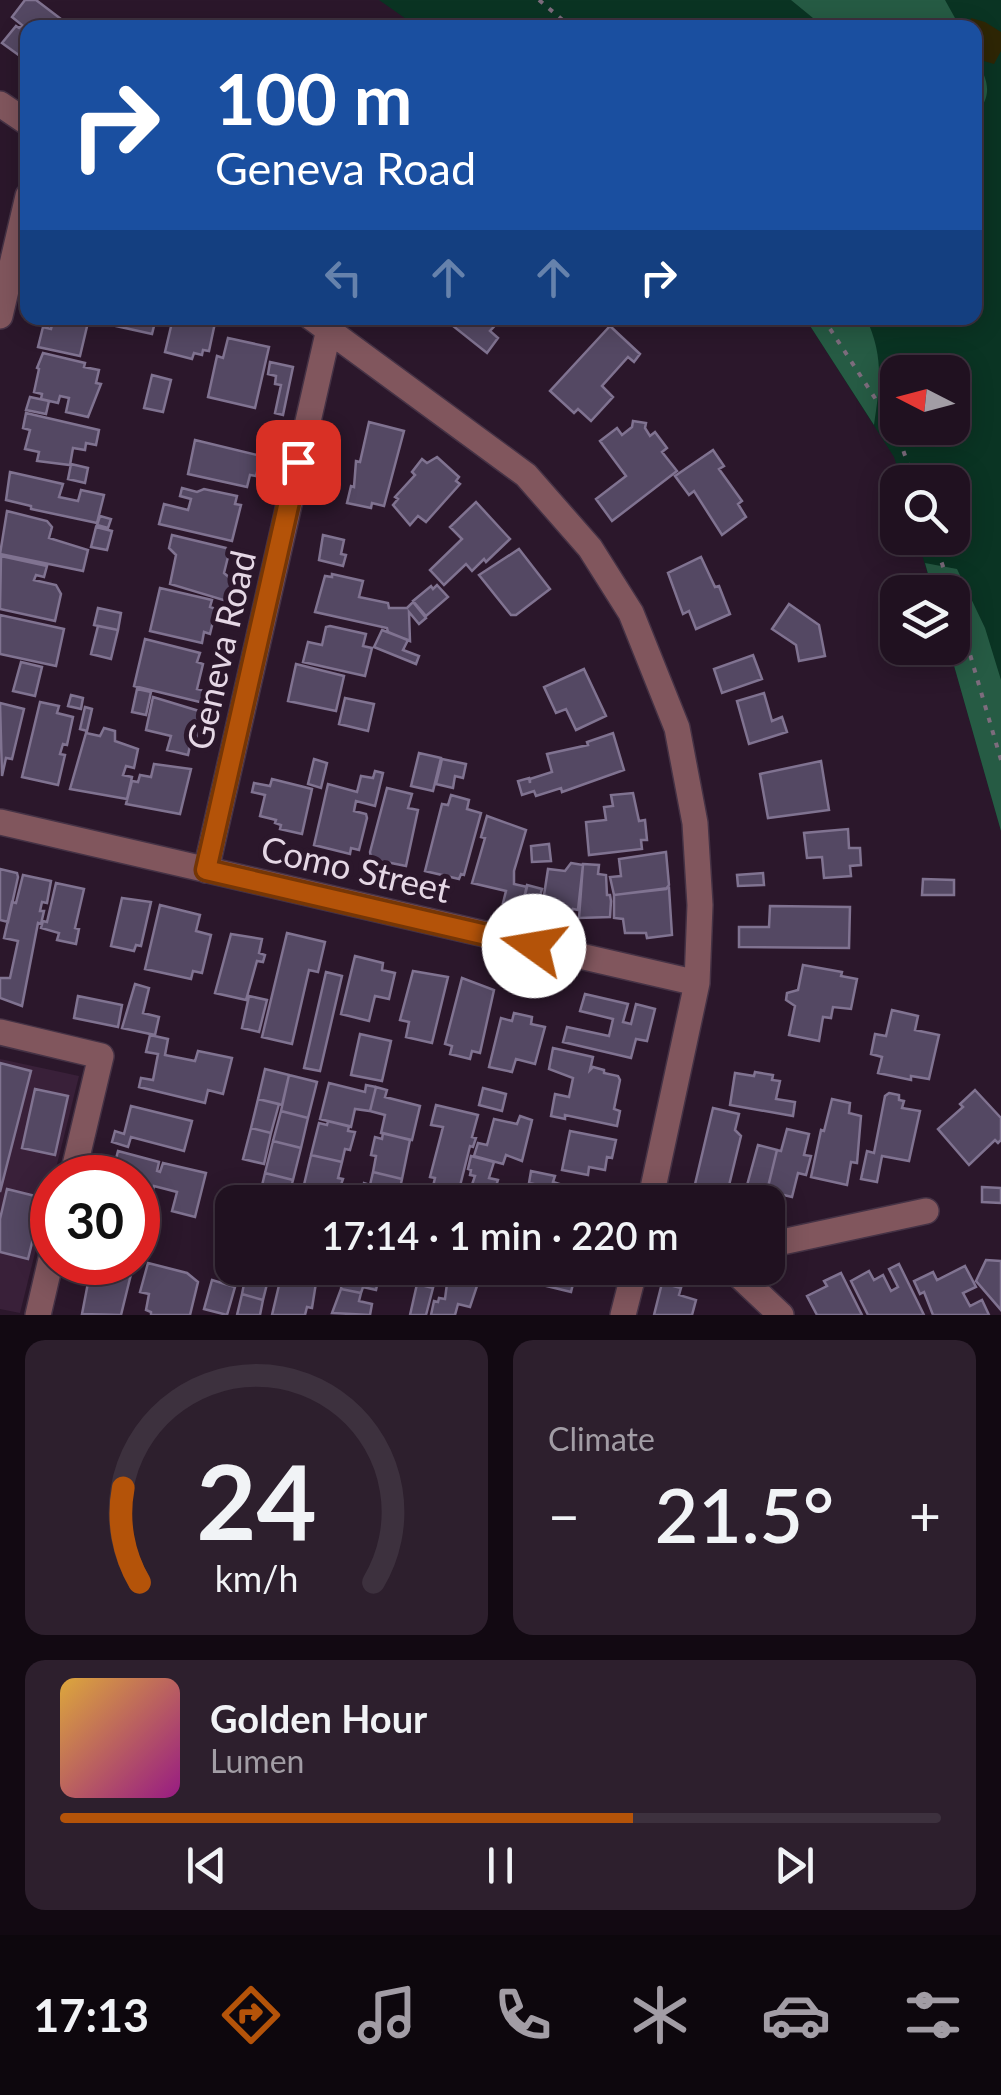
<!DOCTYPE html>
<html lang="en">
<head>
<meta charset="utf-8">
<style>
  body { margin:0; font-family:Lato,sans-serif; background:#2d1f2d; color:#f1f3f6; height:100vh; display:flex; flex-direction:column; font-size:38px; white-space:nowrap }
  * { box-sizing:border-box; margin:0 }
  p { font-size:32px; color:#a29da5 }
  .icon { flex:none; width:55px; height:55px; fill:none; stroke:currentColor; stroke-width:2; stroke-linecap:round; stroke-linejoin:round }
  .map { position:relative; height:1315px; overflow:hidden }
  .side { display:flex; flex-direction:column; gap:25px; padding:25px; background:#120912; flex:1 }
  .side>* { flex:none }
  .banner { position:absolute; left:20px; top:20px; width:962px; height:305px; border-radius:20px; box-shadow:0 5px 25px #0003,0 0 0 2px #3d313e; background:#1a4fa0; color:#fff; overflow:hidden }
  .needle { width:65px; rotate:276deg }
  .tools { position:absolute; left:880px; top:355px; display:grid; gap:20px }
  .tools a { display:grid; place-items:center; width:90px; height:90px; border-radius:20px; background:#201120; box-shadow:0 5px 25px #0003,0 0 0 2px #3d313e; font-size:50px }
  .speed { position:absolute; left:30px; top:1155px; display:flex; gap:20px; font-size:50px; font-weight:700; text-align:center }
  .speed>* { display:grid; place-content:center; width:130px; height:130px; border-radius:50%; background:#201120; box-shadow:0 5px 25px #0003,0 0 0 2px #3d313e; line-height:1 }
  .speed .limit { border:15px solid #d22; background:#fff; color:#111 }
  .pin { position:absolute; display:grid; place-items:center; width:85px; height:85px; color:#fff; margin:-42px; border-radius:20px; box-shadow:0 5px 15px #0006 }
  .me { position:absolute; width:110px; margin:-55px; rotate:283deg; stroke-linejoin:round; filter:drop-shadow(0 0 8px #0008) }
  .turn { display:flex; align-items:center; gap:35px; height:210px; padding:0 30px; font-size:45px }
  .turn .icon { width:130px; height:130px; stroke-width:2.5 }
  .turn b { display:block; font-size:70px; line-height:85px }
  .lanes { display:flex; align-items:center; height:95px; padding:0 30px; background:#0003; justify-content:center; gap:50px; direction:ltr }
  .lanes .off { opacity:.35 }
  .big { font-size:75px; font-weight:600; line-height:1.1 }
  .side .card { flex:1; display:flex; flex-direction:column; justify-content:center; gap:15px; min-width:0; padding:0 35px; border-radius:20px; background:#2d1f2d }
  .side .dial { align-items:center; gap:0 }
  .dial svg { height:260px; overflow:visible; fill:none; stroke:#3d313e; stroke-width:7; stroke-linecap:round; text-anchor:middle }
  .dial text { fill:#f1f3f6; stroke:none }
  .song { display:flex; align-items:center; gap:30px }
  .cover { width:120px; height:120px; border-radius:15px; background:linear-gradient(135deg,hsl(40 70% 55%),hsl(310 70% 35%)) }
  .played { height:10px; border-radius:5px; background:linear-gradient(90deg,#b45309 65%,#3d313e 65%) }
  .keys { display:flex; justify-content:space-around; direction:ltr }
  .heat { display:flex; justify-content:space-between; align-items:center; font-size:55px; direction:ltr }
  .side .tiles { flex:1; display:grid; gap:25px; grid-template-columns:1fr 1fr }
  .card:last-child { grid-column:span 2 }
  .trip { position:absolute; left:215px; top:1185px; width:570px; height:100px; border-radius:20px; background:#201120; box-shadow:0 5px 25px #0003,0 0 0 2px #3d313e; font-weight:600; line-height:100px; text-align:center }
  .menu { display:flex; height:160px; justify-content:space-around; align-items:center; background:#0d070d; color:#a29da5 }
  .menu .icon { width:70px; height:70px }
  .menu .on { color:#b45309 }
  .menu b { font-size:45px; color:#f1f3f6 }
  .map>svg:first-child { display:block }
</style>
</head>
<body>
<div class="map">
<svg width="1001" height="1315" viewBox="0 0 1001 1315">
  <rect width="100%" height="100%" fill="#2b172b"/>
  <!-- built -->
  <path fill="#392039" d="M0,1059L79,1076L20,1313L0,1309Z"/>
  <!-- green -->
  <path fill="#0a3423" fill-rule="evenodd" d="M379,0H1001V831L949,648H952V592H933L917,538H952V482H902L894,457L805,318H975V28H419ZM898,372H952V428H898Z"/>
  <!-- forest -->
  <path fill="#265b44" d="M791,0H945L960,27H824Z
    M975,56C988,81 994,94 975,116Z
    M805,318H866C884,356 880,384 874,425Z
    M925,563L957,569L985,628L1001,680V831L949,648H952V592H933Z"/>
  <!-- sand -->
  <path fill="#2e2605" d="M971,18L985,22L1001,32V51L994,64L984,61L975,41V28L968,27Z"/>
  <!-- building -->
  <path fill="#544863" stroke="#807391" stroke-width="2.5" d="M25,0H36L61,19L55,28H28L27,61L2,43L16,26L19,28L22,25L12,17Z
    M54,318H89L80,356L38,347L43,327L51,329Z
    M118,318H156L152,334L116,326Z
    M173,318H216L209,351L203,350L202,355L194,353L192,359L165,352Z
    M452,318H502L490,331L498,338L487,353L448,322Z
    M610,326L640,354L634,362L628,357L602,386L613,397L591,421L578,409L574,413L550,391Z
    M228,338L269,347L255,408L208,397L217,356L223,358Z
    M43,353L85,363L84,367L99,370L96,383L101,384L88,417L66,412L69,398L60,396L58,403L41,399L42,394L34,392L39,369L37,368Z
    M270,362L293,367L283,415L275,413L281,385L275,384L276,376L268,374Z
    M152,375L171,380L163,412L144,408Z
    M30,397L49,401L46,414L26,410Z
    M26,413L99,430L96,445L86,443L85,450L73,448L70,465L37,461L39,452L25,449L30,430L23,428Z
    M633,421L646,423L645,428L650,436L655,432L667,448L662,452L677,471L612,521L596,499L626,476L600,441L617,428L622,435L632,427Z
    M369,422L404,431L384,506L372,503L371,508L347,503L351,486L354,487L356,461L360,462Z
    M195,440L261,456L256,476L250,475L247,487L188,474Z
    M713,450L724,466L719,469L742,501L738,504L746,517L722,535L694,491L689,495L675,476Z
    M437,457L459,477L456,481L460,484L426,522L418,516L410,525L393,505L398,499L395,497L415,475L412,472L422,459L427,463Z
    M71,464L88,468L85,483L68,479Z
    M10,472L63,484L59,497L78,501L81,490L104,495L97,523L31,509V506L6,500Z
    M182,488L197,492L204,489L237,496L235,504L241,505L232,541L159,524L164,504L188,510L191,499L180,496Z
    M476,502L510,539L486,562L484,559L472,571L466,564L444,585L430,570L462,539L450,527Z
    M7,511L47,521L52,527L49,538L88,550L83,571L0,554Z
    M100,516L111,519L108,528L97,525Z
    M96,527L112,531L107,550L91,547Z
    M172,535L230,549L224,573L238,585L230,602L170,584L176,555L169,548Z
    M323,535L344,540L341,554L346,555L343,566L319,560Z
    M519,549L550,589L516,615H511L479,575Z
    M1,556L47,566L44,577L36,575L34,580L56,585L61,594L55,621L0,609Z
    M701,557L715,587L719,586L730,614L696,629L689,611L683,614L668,573Z
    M332,574L363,581L359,597L388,603L389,608H407L413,602L426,618L419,624L409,612L410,641L388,632L387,628L315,612L325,576L332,577Z
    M437,585L448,597L426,616L413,601L431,586L433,589Z
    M160,588L212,600L210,607L216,609L210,634L204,632L202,643L150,631Z
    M789,604L819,625L825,656L799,661L796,645L772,629Z
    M98,608L121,613L118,630L94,625Z
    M0,615L64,629L56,666L0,654Z
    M98,626L118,630L111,659L91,654Z
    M330,626L366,634L363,646L372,648L365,676L303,662L308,642L322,645L326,627Z
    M382,630L408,640L403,650L419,656L416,664L374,647Z
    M145,639L200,653L197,662L203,664L197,689L211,692L208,704L134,686Z
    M753,655L762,679L722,693L714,669Z
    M21,662L42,667L35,696L13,691Z
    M296,664L344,676L336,711L288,701Z
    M584,669L606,716L576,730L566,709L556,713L544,687Z
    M137,689L151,692L146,715L132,712Z
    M764,693L772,721L782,717L787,732L749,744L737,701Z
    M71,695L83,698L81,709L68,706Z
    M153,697L199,711L196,742L191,741L188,755L167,750L171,736L146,730Z
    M345,698L374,704L368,731L339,724Z
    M40,702L59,706L57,713L73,717L67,745L63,744L60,754L65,755L58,785L22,777Z
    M0,703L24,709L12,759L6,758L2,776Z
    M85,707L92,709L87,731L80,729Z
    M104,728L115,731V741L138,749L134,768L126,766L123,775L132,777L127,799L70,789L86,733L100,736Z
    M613,733L624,770L562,792L561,788L536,796L534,791L522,795L518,781L529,778L530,783V779L552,772L547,754L588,745L587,742Z
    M419,753L441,758L433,791L411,786Z
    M314,759L327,763L321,788L308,784Z
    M442,759L466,764L463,778L455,776L453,788L436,784Z
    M821,761L829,810L768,818L760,774Z
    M154,764L191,769L180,814L126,804L132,781L138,782L140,775L151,777Z
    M375,771L383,773L375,806L356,801L354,811L366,814L367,818L359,850L351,848L350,854L314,845L328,784L357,792L361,776L373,778Z
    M272,779L312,789L302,834L280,829L281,825L275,823L276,820L260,816L265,795L252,792L254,783L270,786Z
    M387,788L412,794L408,808L418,810L406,866L371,859L370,852Z
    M633,793L639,821L645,820L647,840H641L642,849L589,855L586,822L606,820L604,807L613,806L611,795Z
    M451,795L469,800L467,809L481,813L464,875L461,874L459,879L425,871L442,804L448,805Z
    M487,816L526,830L514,871V884L527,887L522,908L503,903L506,891L472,883L485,838L481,837Z
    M848,829L849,848H860L861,865L850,866L851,876L824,878L822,857L807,858L804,833Z
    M549,844L551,861L532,862L531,846Z
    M666,852L669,885L666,889L614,895L610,877L621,876L619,859Z
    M571,863L583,865L578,910L573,909L569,919L541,915L548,869L565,871Z
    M583,864L599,865L598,874L606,875L607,895H610L611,901L610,917L579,918Z
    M0,869L17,873L18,877L8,922L0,920Z
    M763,873L764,885L738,886L737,875Z
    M23,875L51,881L47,903L42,902L40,911H44L41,924L38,923L22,1006L0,998V978H10L18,941L4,938L12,902L16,903Z
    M923,879L954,880V895H922Z
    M56,883L84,889L75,928L79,929L76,944L57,940L59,933L41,928L43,921L47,922Z
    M527,885L542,889L536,910L522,907Z
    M669,888L672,935L647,938L646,933H625L623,919L614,918V895Z
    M122,898L151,902L141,946L136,945L134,951L111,946Z
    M160,905L200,915L196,931L211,935L202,973L193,971L191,979L145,969Z
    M770,906L850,907L849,948L739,947V927H769Z
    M287,933L325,942L318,972L309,970L292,1044L262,1037Z
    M231,934L262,939L259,953L265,955L263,962L257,961L246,1000L215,993Z
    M355,956L383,963L382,970L395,973L389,999L375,996L369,1021L341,1014Z
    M803,965L842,972L841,976L857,979L851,1009L833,1007L831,1018L823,1017L819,1041L789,1035L795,1006L786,1000L787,993L798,990Z
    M413,971L448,977L432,1043L406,1037L409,1022L400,1020Z
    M326,972L342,976L320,1071L304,1068Z
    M462,978L494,990L480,1053L472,1051L470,1059L450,1054L452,1046L445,1044Z
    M135,984L149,988L143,1013L159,1017L155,1035L122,1028Z
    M585,994L628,1004L623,1022L631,1024L636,1004L655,1009L647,1041L636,1039L631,1058L563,1042L567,1027L609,1036L613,1019L580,1011Z
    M78,996L122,1005L118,1027L74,1018Z
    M249,996L267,1000L259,1032L242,1028Z
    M892,1010L918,1016L915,1030L939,1035L929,1079L911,1076V1080L878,1073L882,1057L871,1054L875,1034L886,1036Z
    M514,1013L532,1017L531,1024L545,1027L535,1064L516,1059L512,1072L489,1067L501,1018L512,1021Z
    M360,1034L391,1041L382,1081L351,1075Z
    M150,1035L168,1039L165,1055L195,1061L198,1051L232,1058L223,1094L208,1090L205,1103L139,1087L141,1078L153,1080L158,1054L146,1052Z
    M553,1048L593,1057L590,1070L593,1067L604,1070V1073L618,1076L620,1080L614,1109L620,1111L617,1126L565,1115V1119L551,1116L555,1094L569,1097L573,1078L549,1069Z
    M0,1063L31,1071L0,1192Z
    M265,1069L289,1075L282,1105L258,1099Z
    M755,1072L773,1075L772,1080L780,1081L776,1099L795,1102L793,1116L730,1105L735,1073L754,1076Z
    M289,1075L317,1082L308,1118L281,1111Z
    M329,1083L365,1092L366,1085L376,1087L370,1111L355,1109L351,1127L320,1119Z
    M376,1087L387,1090L385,1097L420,1106L412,1140L381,1133L385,1115L370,1111Z
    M483,1088L506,1094L502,1111L479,1105Z
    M35,1089L68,1096L55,1155L22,1148Z
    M975,1090L1001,1118V1140L998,1143L995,1140L969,1165L938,1129L963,1107L960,1104Z
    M889,1093L899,1095V1100L904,1101L902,1108L920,1111L909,1161L882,1156L877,1182L861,1179L867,1151L874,1153L885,1096Z
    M258,1099L279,1104L271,1133L251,1128Z
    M832,1099L850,1103L849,1113L861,1116L857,1163L851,1162L847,1185L811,1177L821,1130L824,1131Z
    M436,1105L478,1115L472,1137L476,1138L473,1147L470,1146L456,1202L430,1199L435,1178L430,1177L443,1127L431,1125Z
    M131,1106L192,1121L184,1151L131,1137L128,1147L112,1142L115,1131L124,1134Z
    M713,1108L739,1114L735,1130L741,1136L725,1202L692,1197Z
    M281,1111L308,1118L301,1148L273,1141Z
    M520,1116L532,1120L522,1161L506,1155L503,1164L474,1156L478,1143L487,1145L494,1119L517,1124Z
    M328,1121L349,1126L348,1131L355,1132L350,1150L345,1149L342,1162L311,1155L319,1123L327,1125Z
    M251,1128L271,1133L264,1164L243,1159Z
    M787,1129L809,1134L804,1155L811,1156L806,1175L798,1173L792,1197L767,1191L777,1150L781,1151Z
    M570,1131L616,1140L612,1158L607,1157L605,1170L589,1167L588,1175L562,1170Z
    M383,1133L410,1140L402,1179L373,1172L376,1156L371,1155L375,1137L382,1139Z
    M273,1141L301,1148L293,1180L265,1173Z
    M758,1145L777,1150L767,1191L761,1189L758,1202H754L743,1200Z
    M118,1151L159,1162L157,1171L160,1172L163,1163L206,1173L195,1217L172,1211L177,1192L154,1186L151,1197L138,1194V1178H111Z
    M311,1155L342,1162L338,1178L343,1179L335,1202L315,1198L316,1192L303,1189Z
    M471,1156L494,1162L489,1178L498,1180L496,1186L500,1187L496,1202H466L475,1176L470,1175L471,1170L468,1169Z
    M531,1171L555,1176L553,1182L592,1194L590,1202H595H540L543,1189L550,1191L551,1188L529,1183Z
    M373,1172L402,1179L397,1202H359L364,1183L370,1185Z
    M265,1173L293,1180L287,1202H258Z
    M982,1187L1001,1188V1203L982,1202Z
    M7,1189L43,1198L28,1259L0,1252V1219Z
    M138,1212L151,1215L144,1244L138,1242Z
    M986,1260L1001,1261V1310L976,1281Z
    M92,1262H134L121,1315L82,1314Z
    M148,1263L187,1273L198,1282L190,1315H151V1312L146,1310L149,1294L140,1292Z
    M899,1264L924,1315H868L851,1281L869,1271L874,1280L883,1275L891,1291L898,1287L889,1269Z
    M965,1266L976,1287L963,1293L970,1306L982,1300L989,1315H933L924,1292L920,1294L914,1281L933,1272L937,1280Z
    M242,1268H271L263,1300L242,1294L245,1279L240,1278Z
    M284,1268H321L316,1283L295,1278L297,1270Z
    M343,1268H381L376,1290L363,1287L361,1293L341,1289Z
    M449,1268L482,1271L470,1307L458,1304L455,1315H431L434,1301L438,1302L439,1298L445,1299Z
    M526,1268H577L571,1292L526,1281L530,1268Z
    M841,1273L862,1315H817L807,1296L827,1286L824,1281Z
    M295,1278L316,1283L312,1308L307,1307L305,1315H272L280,1281L293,1284Z
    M212,1280L235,1287L227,1315L204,1309Z
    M662,1283L681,1288L679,1295L696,1300L692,1315H654Z
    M417,1284L433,1288L426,1315H410Z
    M341,1289L361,1293L359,1301L372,1304L370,1315L332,1313Z
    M242,1294L263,1300L260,1315H237Z"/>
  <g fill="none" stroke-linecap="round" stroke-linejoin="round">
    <defs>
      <path id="minor" d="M0,104L28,123
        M0,316L28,196
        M312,318L526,475L590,548L631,613L677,728L695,823L700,905L697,983L650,1202
        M0,822L697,983
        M206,870L329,329
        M0,1032L101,1056L72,1178
        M768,1245L926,1211
        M731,1268L781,1315
        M38,1315L52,1255
        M623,1315L635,1268"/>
    </defs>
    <!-- minor casing -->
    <use href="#minor" stroke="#453245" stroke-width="28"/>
    <!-- path -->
    <path stroke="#7d6c7d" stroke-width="4" stroke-dasharray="5 8" stroke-linecap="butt" d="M539,0L572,28
      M823,318L897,432L914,482
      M933,538L952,592
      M952,593L1001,760"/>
    <!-- minor -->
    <use href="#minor" stroke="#81565d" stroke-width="25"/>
  </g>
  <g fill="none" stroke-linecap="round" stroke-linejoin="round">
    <defs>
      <path id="route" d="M298,462L206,870L534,946"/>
    </defs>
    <!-- route casing -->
    <use href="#route" stroke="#753606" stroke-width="25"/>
    <!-- route -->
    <use href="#route" stroke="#b45309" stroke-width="18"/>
  </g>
  <g text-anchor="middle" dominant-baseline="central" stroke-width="10" stroke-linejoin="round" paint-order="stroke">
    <!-- street labels -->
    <g font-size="35" fill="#e5d7e5" stroke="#2b172b">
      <text transform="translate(220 650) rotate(-77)">Geneva Road</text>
      <text transform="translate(356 868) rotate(13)">Como Street</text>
    </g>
  </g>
</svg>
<div class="tools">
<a><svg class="needle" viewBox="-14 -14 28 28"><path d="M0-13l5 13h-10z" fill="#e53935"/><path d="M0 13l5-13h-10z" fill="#a29da5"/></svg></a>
<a><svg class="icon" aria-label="search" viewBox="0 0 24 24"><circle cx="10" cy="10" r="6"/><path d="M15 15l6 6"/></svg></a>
<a><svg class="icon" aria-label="layers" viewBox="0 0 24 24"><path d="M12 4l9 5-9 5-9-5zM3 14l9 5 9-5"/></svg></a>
</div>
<div class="speed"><div class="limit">30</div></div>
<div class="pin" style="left:298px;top:462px;background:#d93025"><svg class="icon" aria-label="arrive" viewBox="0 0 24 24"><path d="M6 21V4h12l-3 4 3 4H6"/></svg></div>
<svg class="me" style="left:534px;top:946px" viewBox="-20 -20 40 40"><circle r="19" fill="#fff"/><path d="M0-13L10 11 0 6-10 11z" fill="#b45309"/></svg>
<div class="trip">17:14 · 1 min · 220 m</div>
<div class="banner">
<div class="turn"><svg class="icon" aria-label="right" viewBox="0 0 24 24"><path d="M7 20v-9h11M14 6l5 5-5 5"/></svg><div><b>100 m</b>Geneva Road</div></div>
<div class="lanes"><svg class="icon off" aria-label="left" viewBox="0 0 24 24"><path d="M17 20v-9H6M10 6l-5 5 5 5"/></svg><svg class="icon off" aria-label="ahead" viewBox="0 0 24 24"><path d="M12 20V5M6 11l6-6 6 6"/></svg><svg class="icon off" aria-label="ahead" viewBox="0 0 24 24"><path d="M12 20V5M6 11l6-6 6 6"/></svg><svg class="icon" aria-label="right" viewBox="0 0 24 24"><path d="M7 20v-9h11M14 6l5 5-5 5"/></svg></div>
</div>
</div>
<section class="side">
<div class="tiles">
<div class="card dial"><svg viewBox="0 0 100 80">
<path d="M14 69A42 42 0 1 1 86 69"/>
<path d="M14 69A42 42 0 0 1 9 40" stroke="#b45309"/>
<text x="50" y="56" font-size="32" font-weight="700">24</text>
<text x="50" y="72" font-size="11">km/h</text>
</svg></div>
<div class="card"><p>Climate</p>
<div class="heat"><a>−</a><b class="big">21.5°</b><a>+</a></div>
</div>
<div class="card">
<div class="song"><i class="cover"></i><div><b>Golden Hour</b><p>Lumen</p></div></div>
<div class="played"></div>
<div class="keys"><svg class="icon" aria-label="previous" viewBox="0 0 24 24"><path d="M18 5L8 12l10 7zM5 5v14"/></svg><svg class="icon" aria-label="pause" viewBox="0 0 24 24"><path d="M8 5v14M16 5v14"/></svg><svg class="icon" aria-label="next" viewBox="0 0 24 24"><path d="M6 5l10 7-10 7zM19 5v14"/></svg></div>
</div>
</div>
</section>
<nav class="menu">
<b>17:13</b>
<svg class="icon on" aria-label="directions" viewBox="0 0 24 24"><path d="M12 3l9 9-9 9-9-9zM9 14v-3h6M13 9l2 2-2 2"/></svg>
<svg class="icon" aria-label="music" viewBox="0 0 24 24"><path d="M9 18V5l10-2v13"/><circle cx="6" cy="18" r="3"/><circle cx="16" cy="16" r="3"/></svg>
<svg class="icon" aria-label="phone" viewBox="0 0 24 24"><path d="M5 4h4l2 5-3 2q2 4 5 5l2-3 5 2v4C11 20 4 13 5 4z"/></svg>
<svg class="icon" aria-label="climate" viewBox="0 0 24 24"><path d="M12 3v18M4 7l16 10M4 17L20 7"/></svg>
<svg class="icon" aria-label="car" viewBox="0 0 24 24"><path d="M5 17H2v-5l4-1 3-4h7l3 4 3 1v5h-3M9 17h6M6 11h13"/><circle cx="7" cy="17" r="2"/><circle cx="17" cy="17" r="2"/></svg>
<svg class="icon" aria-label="filters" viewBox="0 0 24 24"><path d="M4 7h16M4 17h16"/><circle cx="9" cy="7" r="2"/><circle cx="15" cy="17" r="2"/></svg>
</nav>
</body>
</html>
